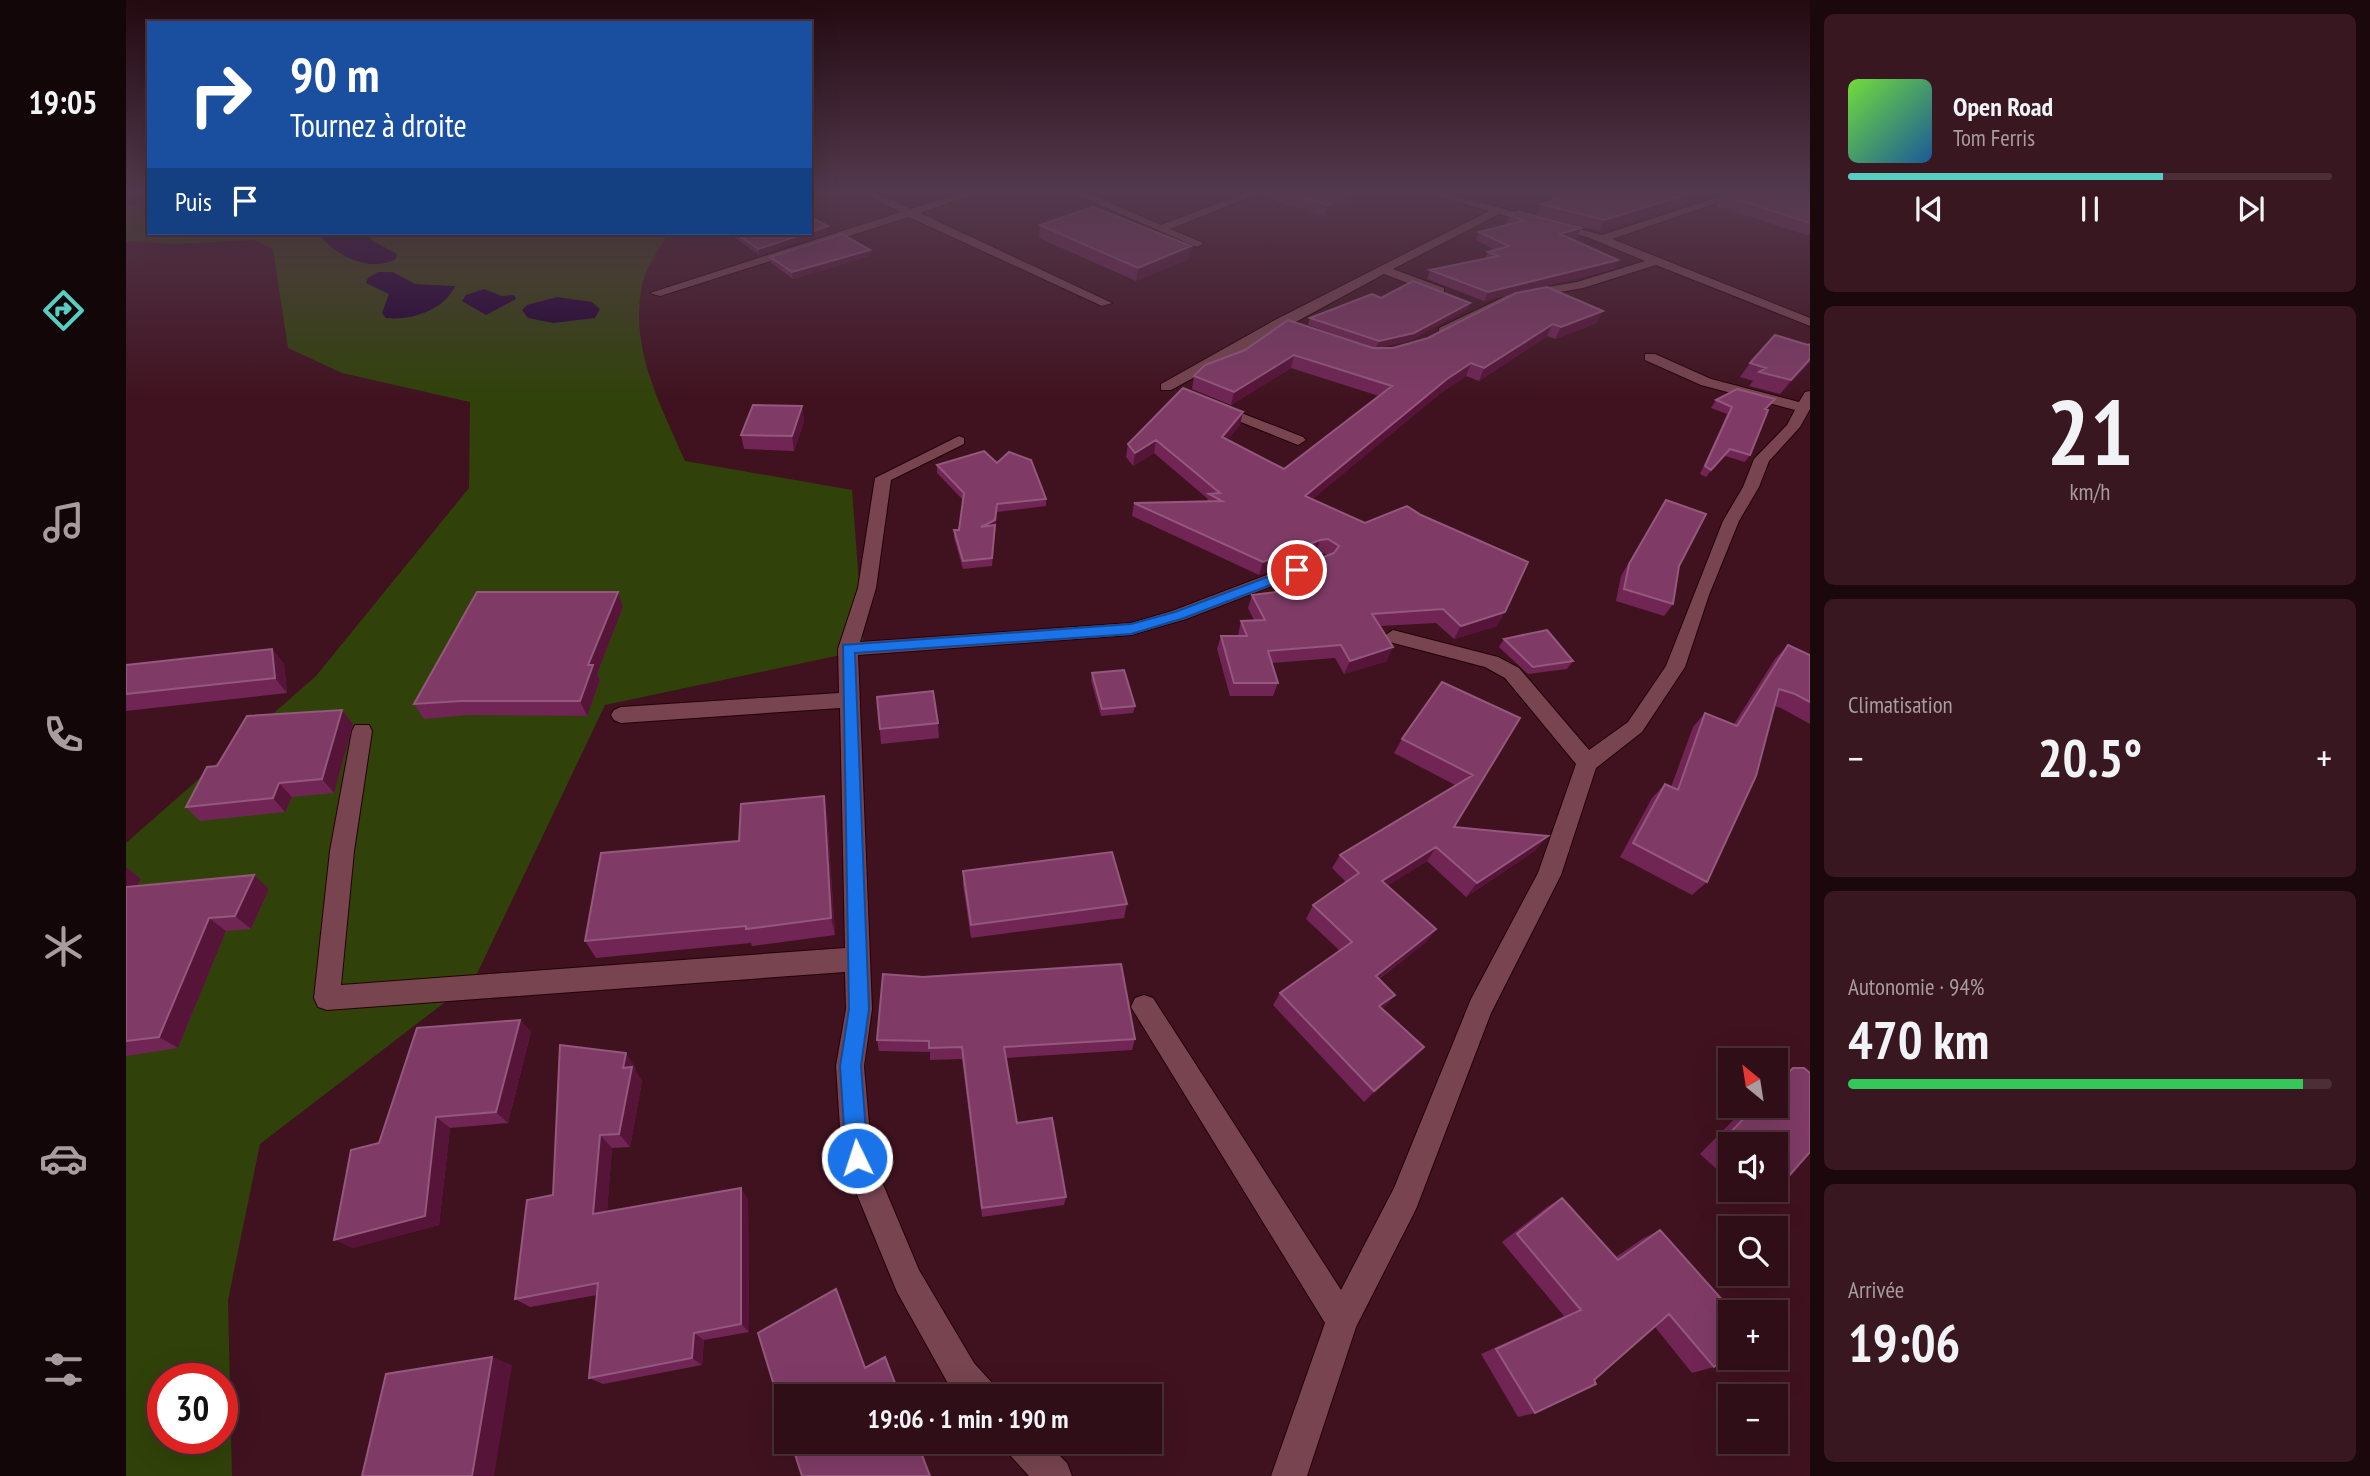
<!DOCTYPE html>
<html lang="fr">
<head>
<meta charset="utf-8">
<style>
  body { margin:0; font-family:"PT Sans Narrow",sans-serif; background:#381720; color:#f1f3f6; height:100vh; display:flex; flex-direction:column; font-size:26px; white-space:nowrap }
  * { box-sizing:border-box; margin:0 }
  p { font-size:23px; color:#a89ca1 }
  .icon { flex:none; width:38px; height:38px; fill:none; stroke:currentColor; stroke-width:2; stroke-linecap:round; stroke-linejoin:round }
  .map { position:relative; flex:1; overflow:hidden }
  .panel { display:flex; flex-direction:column; gap:14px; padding:14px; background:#1a080d; width:560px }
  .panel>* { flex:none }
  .hud { position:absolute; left:21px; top:21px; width:665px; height:214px; border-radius:0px; box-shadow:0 7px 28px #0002,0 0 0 2px #4b2e36; background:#1a4fa0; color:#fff; overflow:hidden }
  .needle { width:46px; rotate:330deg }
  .buttons { position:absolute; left:1592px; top:1048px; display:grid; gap:14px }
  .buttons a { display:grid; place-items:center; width:70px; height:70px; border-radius:0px; background:#300e17; box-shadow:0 7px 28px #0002,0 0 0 2px #4b2e36; font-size:35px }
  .speed { position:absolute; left:21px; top:1363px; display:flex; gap:14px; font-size:35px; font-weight:700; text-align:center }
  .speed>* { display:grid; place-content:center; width:91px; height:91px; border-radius:50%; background:#300e17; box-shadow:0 7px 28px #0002,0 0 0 2px #4b2e36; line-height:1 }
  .speed .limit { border:10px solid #d22; background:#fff; color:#111 }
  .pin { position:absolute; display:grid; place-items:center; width:60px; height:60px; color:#fff; margin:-30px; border:4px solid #fff; border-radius:50%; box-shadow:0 2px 7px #0007 }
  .me { position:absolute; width:77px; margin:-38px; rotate:356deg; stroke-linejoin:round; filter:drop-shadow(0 0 5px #0008) }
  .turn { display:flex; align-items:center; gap:24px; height:147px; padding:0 28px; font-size:32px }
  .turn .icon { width:91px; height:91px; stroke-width:2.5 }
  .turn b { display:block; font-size:49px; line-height:60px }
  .then { display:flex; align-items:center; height:66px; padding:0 28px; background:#0003; gap:14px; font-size:26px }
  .big { font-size:52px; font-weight:700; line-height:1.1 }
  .panel .widget { flex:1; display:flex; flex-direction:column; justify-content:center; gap:10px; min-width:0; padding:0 24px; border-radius:10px; background:#381720 }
  .panel .dial { align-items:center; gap:0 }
  .dial b { font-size:91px; line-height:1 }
  .song { display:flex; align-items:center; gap:21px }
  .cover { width:84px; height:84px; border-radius:10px; background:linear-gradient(135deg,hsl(100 70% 55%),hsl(210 70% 35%)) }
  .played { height:7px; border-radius:4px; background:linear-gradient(90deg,#57cec2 65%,#4b2e36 65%) }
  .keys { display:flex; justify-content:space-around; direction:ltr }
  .heat { display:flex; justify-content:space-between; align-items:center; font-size:38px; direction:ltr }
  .charge { height:10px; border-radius:5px; background:linear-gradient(90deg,#34c759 94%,#4b2e36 0) }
  .trip { position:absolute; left:648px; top:1384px; width:388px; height:70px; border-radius:0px; background:#300e17; box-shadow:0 7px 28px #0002,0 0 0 2px #4b2e36; font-weight:700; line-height:70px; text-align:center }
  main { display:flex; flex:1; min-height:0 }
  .tabs { display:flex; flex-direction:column; width:126px; justify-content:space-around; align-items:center; background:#130609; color:#a89ca1 }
  .tabs .icon { width:49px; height:49px }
  .tabs .active { color:#57cec2 }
  .tabs b { font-size:32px; color:#f1f3f6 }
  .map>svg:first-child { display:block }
</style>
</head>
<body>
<main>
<nav class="tabs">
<b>19:05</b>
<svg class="icon active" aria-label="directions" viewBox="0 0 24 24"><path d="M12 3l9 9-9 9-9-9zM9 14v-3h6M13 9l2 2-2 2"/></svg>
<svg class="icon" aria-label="music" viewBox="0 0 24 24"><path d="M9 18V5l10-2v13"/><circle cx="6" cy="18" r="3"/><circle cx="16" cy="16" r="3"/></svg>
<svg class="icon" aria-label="phone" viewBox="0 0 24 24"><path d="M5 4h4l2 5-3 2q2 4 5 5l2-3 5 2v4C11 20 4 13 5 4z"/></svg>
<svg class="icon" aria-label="climate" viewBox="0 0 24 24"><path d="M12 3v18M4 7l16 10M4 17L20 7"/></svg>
<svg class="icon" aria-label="car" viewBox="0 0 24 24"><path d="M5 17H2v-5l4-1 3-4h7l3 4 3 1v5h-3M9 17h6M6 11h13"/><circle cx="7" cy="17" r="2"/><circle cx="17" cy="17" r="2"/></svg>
<svg class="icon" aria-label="filters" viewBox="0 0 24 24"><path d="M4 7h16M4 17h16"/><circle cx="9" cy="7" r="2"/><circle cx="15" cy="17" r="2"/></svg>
</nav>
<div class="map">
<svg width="1684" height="1476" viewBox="0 0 1684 1476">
  <rect width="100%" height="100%" fill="#40121f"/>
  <!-- green -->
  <path fill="#304209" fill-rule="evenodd" d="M23,202V233H542C534,249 519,268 516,286C503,348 535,406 559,461L726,490L738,650L479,705L348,980L134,1144L102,1300L106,1476H0V843L190,676L343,488L344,402L216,373L162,348L147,249L128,240L47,244L0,241V206ZM37,1379H96V1438H37Z"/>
  <!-- water -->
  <path fill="#1d0033" d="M192,233H242L245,240L271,254L270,259C245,273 208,256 192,233Z
    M252,272H267L289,284L329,286C319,310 284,321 260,318L256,313L263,294L240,283L242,278Z
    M358,289L376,296L388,295L390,299L360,315L336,301L340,295Z
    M431,297L466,302L474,309L469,318L427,323L402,318L396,310L401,305Z"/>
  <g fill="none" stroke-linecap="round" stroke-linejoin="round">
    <defs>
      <path id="minor" d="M736,193H750L785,209L835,193H852L794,213L986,303L976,306L783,217L534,296L524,293L775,212Z
        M946,193H961L1035,225L1119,193H1134L1044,229L1075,242L1077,244L1071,247Z
        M1301,193H1319L1476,235L1604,193H1620L1486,239L1684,318V326L1530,265L1457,288L1393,299L1323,334H1313V328L1386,293L1451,282L1519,261L1461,237L1373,214L1267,269L1318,288V294H1310L1258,274L1045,390H1035V384L1149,320L1363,211Z
        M1519,354H1529L1585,379L1673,402L1679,392L1684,391V409L1674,427L1643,461L1633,487L1613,521L1583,595L1559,667L1516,732L1470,768L1435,875L1365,1013L1290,1209L1230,1327L1181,1476H1145L1199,1323L1005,1007L1009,998L1018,995L1027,998L1215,1290L1268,1188L1345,999L1412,873L1450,764L1379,678L1359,667L1260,641L1258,636L1267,630L1372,657L1393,668L1463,750L1502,722L1540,666L1597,521L1617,487L1628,459L1661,425L1669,410L1575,385L1519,360Z
        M1090,403L1177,437L1180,440L1172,445L1167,443L1085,410V404Z
        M833,436L838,438V444L765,480L750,588L734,642L1005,623L1046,611L1178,561H1190L1193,565L1190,569L1060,619L1005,635L732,655L746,1009L738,1066L746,1158L793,1270L848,1363L867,1384L872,1396H833L824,1387L771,1292L716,1158L710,1066L720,1009L719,972L201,1010L192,1007L188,998L204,851L226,731L229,725H243L246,731L228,851L215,985L719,948L714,708L495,723L488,720L485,715L488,710L495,707L713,693L712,649L732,588L749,478Z
        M878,1442H920L941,1463L946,1476H903L883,1454Z"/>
    </defs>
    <!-- minor casing -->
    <use href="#minor" stroke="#240009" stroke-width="2"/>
    <!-- minor -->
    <use href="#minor" fill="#77444f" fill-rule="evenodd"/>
  </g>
  <!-- wall -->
  <path fill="#702555" d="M1043,193H1071L1057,199Z
    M1135,193H1240L1239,197L1198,216L1134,196Z
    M1422,193H1594L1473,231L1410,215L1415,204L1425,201L1427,195Z
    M1684,193V234L1680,235L1590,206L1596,195Z
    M1383,215L1455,228L1451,237L1444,239L1488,269L1358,301L1301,279L1304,270L1359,259L1362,252L1369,250L1350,240L1353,232L1382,224H1380Z
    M914,225L1063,259L1010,281L913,238Z
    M604,233H702L633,255L605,235Z
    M744,256L667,279L645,263L644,257Z
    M1390,293L1471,323L1429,339L1421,336L1353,381L1340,376L1316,392L1186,499L1371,626L1328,639L1310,623L1254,626L1261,661L1218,674L1209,658L1146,663L1152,683L1147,696H1104L1091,649L1095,636H1112L1115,621L1128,620L1122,608L1126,595L1165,590L1154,585L1159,572L1201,555L1197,553H1190L1133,575L1006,516L1008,503L1081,501L1082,499L1028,453L1007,466L1000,457L1002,444L1117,412L1114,425L1101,440L1158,469L1253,396L1165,368L1105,405L1066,389L1068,376L1119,350L1249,348L1182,325L1184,318L1255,298L1342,309L1285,340L1251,348H1267L1302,338Z
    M1684,344V362L1654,394L1623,386L1627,381L1614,377L1624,363Z
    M1649,399L1640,410L1624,455L1619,462L1599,456L1580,477L1574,474L1601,414L1585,408L1590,400Z
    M676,406L678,421L668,451L618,449L615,435Z
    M871,463L920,499V506L871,512L866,566L837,569L828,538V530H833L837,500L811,473V465Z
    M1540,500L1553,566L1547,604L1538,616L1490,601L1495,576Z
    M497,607L471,674L474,680L461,716L343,715L298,719L288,704Z
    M1378,639L1447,661L1441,669L1402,674L1373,647Z
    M1662,645L1684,655V724L1655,708L1648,706L1581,882L1566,895L1494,857L1526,798L1539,784L1545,787L1567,727L1579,713L1608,724L1649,659Z
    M146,649L158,664L161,693L0,711V665Z
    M966,673L1009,706L1007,713L975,716L965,680Z
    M751,697L812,723L813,738L755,744Z
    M1394,718L1328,827L1410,850L1340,897L1301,861L1261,886L1310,929L1300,942L1253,979L1269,995L1256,1009L1298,1047L1287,1059L1238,1102L1147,1005L1154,993L1214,951L1180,919L1187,905L1220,882L1206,868L1214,855L1329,785L1268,753L1276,739Z
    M227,724L208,793L166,797L159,812L74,821L60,807L91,766Z
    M701,814L709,935L626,946L625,943L470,958L459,941L613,841Z
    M0,867L15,879L12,886L143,889L125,929L100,931L52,1048L0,1056Z
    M837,871L1001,904L998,918L845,938L837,885Z
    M394,1020L405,1032L382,1123L324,1128L313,1225L226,1248L253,1143Z
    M1009,1039L1006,1050L880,1058L891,1123L940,1197L938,1205L856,1217L836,1059L804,1060V1052L753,1051L751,1040Z
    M510,1068V1072L516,1081L504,1147L486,1148L481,1211L622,1199L623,1332L578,1340L576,1365L477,1384L463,1378L471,1295L404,1307L389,1299L427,1195Z
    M1667,1068H1678L1684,1073V1152L1648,1193L1627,1202L1613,1190H1650V1144H1605V1182L1574,1154L1621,1106H1650V1078Z
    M1436,1198L1490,1257L1516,1239L1534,1230L1588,1367L1566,1373L1529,1327L1409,1413L1392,1417L1355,1354L1438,1316L1376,1242L1421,1207Z"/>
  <!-- shaded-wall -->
  <path fill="#561438" d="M1058,193H1071L1057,199Z
    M1226,193H1240L1239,197L1198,216L1201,205Z
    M1566,193H1594L1473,231L1478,220Z
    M702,226V233L633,255L632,249Z
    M1455,228L1451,237L1430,243L1434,234Z
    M1065,246L1063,259L1010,281L1012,268Z
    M744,250V256L667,279L666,272Z
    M1492,260L1488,269L1358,301L1362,292Z
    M1344,303L1342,309L1285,340L1250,348L1253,341Z
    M1477,311L1471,323L1429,339L1435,327Z
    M1427,324L1421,336L1353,381L1358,368Z
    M1168,355L1165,368L1105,405L1108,392Z
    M1684,359V362L1654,394L1665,380Z
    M1345,363L1340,376L1316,392L1175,509L1179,496L1321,379Z
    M676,406L678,421L668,451L666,436Z
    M1117,412L1114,425L1093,450L1096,437Z
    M1030,440L1028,453L1007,466L1009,453Z
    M1604,449L1599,456L1580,477L1585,470Z
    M871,512L866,566V558L855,527Z
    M1194,540L1190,553L1133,575L1137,562Z
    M492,592L497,607L471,674L474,680L461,716L454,701L462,665Z
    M1379,612L1371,626L1328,639L1335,626Z
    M1267,647L1261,661L1218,674L1224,661Z
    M146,649L158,664L161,693L149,678Z
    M216,710L227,724L208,793L196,779Z
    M153,783L166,797L159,812L147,798Z
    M698,796L701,814L709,935L705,918Z
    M1422,836L1410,850L1340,897L1351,883Z
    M1310,847L1301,861L1247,895L1256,881Z
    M0,867L15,879L3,901L0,899Z
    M128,875L143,889L125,929L109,916Z
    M83,918L100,931L52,1048L33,1037Z
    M1310,929L1300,942L1240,988L1250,976Z
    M1269,995L1259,1007L1244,1018L1253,1006Z
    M394,1020L405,1032L382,1123L370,1112Z
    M1298,1047L1287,1059L1238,1102L1248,1091Z
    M500,1053L510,1068V1072L516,1081L504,1147L493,1134L497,1068Z
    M310,1117L324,1128L313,1225L226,1248L208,1240Z
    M474,1135L486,1148L480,1224L467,1214Z
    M615,1188L622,1199L623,1332L615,1324Z
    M710,1289L713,1296L742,1373L739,1368Z
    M568,1333L578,1340L576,1365L566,1358Z
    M366,1357L386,1365L368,1476H346Z"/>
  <!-- building -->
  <path fill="#7f3b66" stroke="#93587c" stroke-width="2" d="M1164,193H1226L1201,205Z
    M1434,193H1566L1478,220L1415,204L1435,198L1427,195Z
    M1602,193H1684V223L1596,195Z
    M967,207L1065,246L1012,268L914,225Z
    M1393,212L1455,228L1434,234L1492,260L1362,292L1304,270L1372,256L1362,252L1383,246L1353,232L1397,221L1383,215Z
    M684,217L702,226L684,232Z
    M609,233H681L632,249Z
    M716,234L744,250L666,272L644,257Z
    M1287,281L1344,303L1288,333L1253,341L1184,318L1246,294L1255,298Z
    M1421,287L1477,311L1435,327L1427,324L1358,368L1345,363L1321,379L1179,496L1239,523L1281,506L1295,515L1402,562L1379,612L1335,626L1317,609L1246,614L1267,647L1224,661L1215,645L1142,651L1152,683H1108L1095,636H1121L1115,621L1139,620L1126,595L1192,587L1159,572L1208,553L1213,546L1202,539L1194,540L1137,562L1008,503L1096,501L1083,494L1094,493L1030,440L1009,453L1002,444L1057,388L1117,412L1096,437L1158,469L1266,386L1168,355L1108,392L1068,376L1079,365L1119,350L1162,320L1247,348H1267L1302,338L1390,293Z
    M1649,335L1682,345L1684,344V359L1665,380L1633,372L1640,368L1624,363Z
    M1611,389L1649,399L1639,409L1642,410L1624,455L1604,449L1585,470L1579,466L1606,407L1590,400Z
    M627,405L676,406L666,436L615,435Z
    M858,451L871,463L883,452L905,460L920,499L871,504L869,520L855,527L869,525L866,558L837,561L828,530H833L838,493L811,465Z
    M1540,500L1580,514L1553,566L1547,604L1498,589L1503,564Z
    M351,592H492L462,665H467L454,701H335L288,704Z
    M1421,630L1447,661L1407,667L1378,639Z
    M1662,645L1684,655V702L1669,694L1653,689L1630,776L1581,882L1507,843L1539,784L1552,790L1579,713L1611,726Z
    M146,649L149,678L0,694V665Z
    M998,670L1009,706L976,709L966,673Z
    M1316,682L1394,718L1328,827L1422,836L1351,883L1310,847L1256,881L1310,929L1250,976L1269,995L1253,1006L1298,1047L1248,1091L1154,993L1226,942L1187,905L1233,873L1214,855L1347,775L1276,739Z
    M807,691L812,723L754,729L751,697Z
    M216,710L196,779L153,783L147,798L60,807L81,767L91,766L121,716Z
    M698,796L705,918L620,929V926L459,941L475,853L613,841L615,804Z
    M986,852L1001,904L845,925L837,871Z
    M128,875L109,916L83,918L33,1037L0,1041V887Z
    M995,964L1009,1039L878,1047L891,1123L926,1118L940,1197L856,1208L836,1047L803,1048V1041L751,1040L757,974L797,977Z
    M394,1020L370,1112L310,1117L299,1216L208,1240L225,1150L253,1143L291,1028Z
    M434,1045L500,1053L497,1068L506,1067L493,1134L474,1135L467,1214L615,1188V1324L568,1333L566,1358L463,1378L472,1283L389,1299L401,1200L427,1195Z
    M1667,1068H1678L1684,1073V1152L1648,1193L1644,1190H1650V1144H1605V1155L1593,1144L1630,1106H1650V1085Z
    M1436,1198L1492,1260L1534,1230L1607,1312H1605V1354L1588,1367L1543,1314L1468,1380L1470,1384L1409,1413L1370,1349L1455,1310L1391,1234Z
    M710,1289L739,1368L759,1357L774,1396H660V1425L632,1333Z
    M366,1357L346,1476H236L260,1374Z
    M665,1442H791L804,1476H676Z"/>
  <!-- sky -->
  <linearGradient id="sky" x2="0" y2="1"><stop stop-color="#230a11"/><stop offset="0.48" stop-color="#53394d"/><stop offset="1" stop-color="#53394d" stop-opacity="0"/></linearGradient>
  <rect width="1684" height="400" fill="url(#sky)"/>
  <!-- route -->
  <path fill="#1a73e8" stroke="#114b97" stroke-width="2" d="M1171,566L1178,570L1176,573L1058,618L1005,634L729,653L743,1009L735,1066L742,1158L739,1166L731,1169L723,1166L720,1158L714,1066L723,1009L717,645L1005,624L1049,612Z"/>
</svg>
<div class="buttons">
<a><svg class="needle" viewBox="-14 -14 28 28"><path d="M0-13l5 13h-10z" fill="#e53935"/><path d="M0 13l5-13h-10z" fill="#a89ca1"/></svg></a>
<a><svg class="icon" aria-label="sound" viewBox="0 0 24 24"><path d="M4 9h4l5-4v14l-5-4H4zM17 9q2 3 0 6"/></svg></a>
<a><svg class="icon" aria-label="search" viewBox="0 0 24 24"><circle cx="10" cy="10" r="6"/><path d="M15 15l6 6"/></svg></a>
<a>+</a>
<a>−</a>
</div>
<div class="speed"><div class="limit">30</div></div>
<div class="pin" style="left:1171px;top:570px;background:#d93025"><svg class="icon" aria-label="arrive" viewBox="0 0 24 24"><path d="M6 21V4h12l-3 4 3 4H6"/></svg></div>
<svg class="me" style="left:731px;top:1158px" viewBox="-20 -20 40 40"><circle r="17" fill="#1a73e8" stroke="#fff" stroke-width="3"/><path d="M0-11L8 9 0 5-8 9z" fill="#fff"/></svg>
<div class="trip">19:06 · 1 min · 190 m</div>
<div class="hud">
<div class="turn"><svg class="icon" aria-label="right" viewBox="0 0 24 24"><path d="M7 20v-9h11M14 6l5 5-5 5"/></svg><div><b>90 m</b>Tournez à droite</div></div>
<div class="then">Puis<svg class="icon" aria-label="arrive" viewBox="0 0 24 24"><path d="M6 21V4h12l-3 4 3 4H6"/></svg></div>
</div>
</div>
<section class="panel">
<div class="widget">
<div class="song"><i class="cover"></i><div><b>Open Road</b><p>Tom Ferris</p></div></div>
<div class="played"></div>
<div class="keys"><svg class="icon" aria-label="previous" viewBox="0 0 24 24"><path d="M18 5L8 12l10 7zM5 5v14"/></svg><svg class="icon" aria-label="pause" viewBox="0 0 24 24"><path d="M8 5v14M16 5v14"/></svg><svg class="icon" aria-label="next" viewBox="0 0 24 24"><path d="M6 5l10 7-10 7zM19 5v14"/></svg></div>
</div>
<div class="widget dial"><b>21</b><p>km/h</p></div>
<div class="widget"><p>Climatisation</p>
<div class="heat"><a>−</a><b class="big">20.5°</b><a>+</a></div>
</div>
<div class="widget"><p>Autonomie · 94%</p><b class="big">470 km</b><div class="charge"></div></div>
<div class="widget"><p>Arrivée</p><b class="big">19:06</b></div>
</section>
</main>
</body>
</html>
